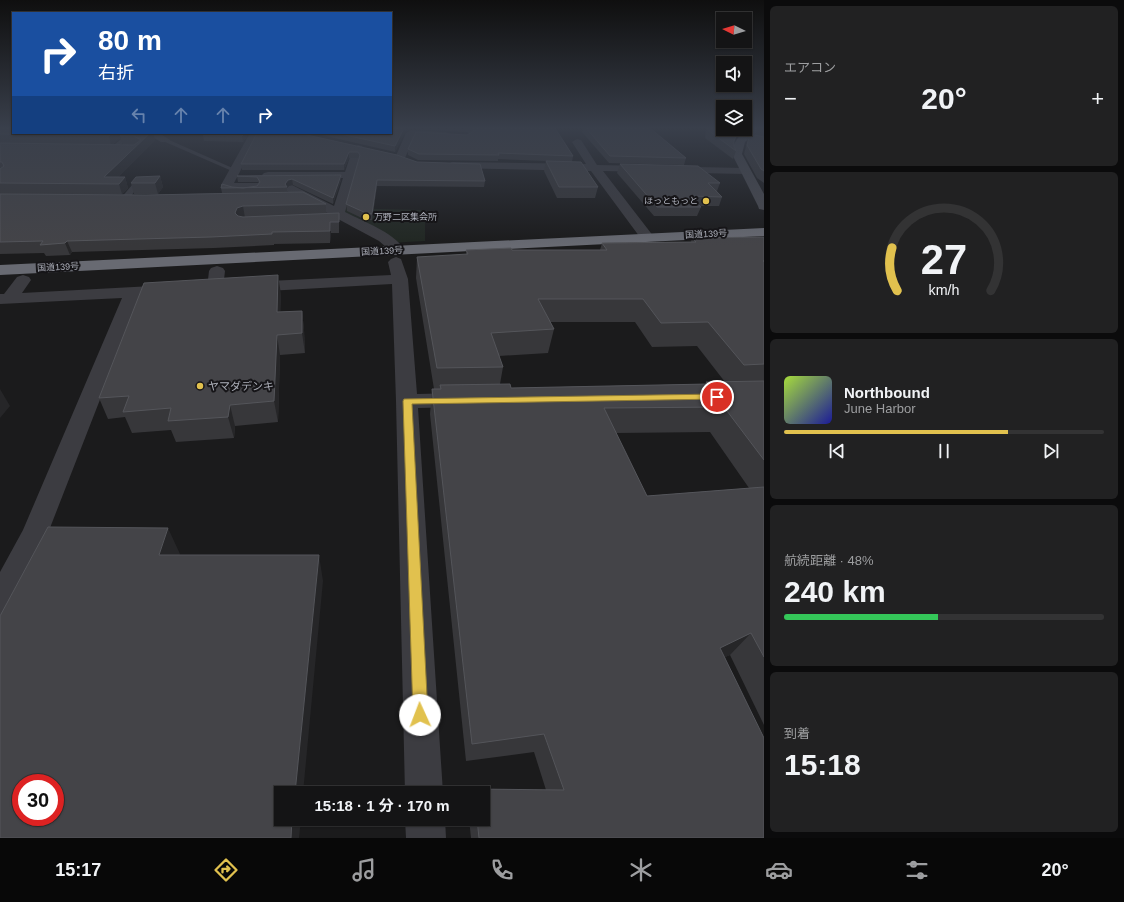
<!DOCTYPE html>
<html lang="ja">
<head>
<meta charset="utf-8">
<style>
  body { margin:0; font-family:Arial,"Noto Sans JP",sans-serif; background:#212122; color:#f1f3f6; height:100vh; display:flex; flex-direction:column; font-size:15px; white-space:nowrap }
  * { box-sizing:border-box; margin:0 }
  p { font-size:13px; color:#9d9ea0 }
  .icon { flex:none; width:22px; height:22px; fill:none; stroke:currentColor; stroke-width:2; stroke-linecap:round; stroke-linejoin:round }
  .map { position:relative; flex:1; overflow:hidden }
  .panel { display:flex; flex-direction:column; gap:6px; padding:6px; background:#0b0b0c; width:360px }
  .panel>* { flex:none }
  .guide { position:absolute; left:12px; top:12px; width:380px; height:122px; border-radius:0px; box-shadow:0 1px 3px #0004,0 0 0 1px #333334; background:#1a4fa0; color:#fff; overflow:hidden }
  .needle { width:26px; rotate:275deg }
  .tools { position:absolute; left:716px; top:12px; display:grid; gap:8px }
  .tools a { display:grid; place-items:center; width:36px; height:36px; border-radius:0px; background:#141415; box-shadow:0 1px 3px #0004,0 0 0 1px #333334; font-size:20px }
  .speed { position:absolute; left:12px; top:774px; display:flex; gap:8px; font-size:20px; font-weight:700; text-align:center }
  .speed>* { display:grid; place-content:center; width:52px; height:52px; border-radius:50%; background:#141415; box-shadow:0 1px 3px #0004,0 0 0 1px #333334; line-height:1 }
  .speed .limit { border:6px solid #d22; background:#fff; color:#111 }
  .pin { position:absolute; display:grid; place-items:center; width:34px; height:34px; color:#fff; margin:-17px; border:2px solid #fff; border-radius:50%; box-shadow:0 1px 4px #0007 }
  .me { position:absolute; width:44px; margin:-22px; rotate:358deg; stroke-linejoin:round; filter:drop-shadow(0 0 3px #0008) }
  .turn { display:flex; align-items:center; gap:14px; height:84px; padding:0 20px; font-size:18px }
  .turn .icon { width:52px; height:52px; stroke-width:2.5 }
  .turn b { display:block; font-size:28px; line-height:34px }
  .lanes { display:flex; align-items:center; height:38px; padding:0 20px; background:#0003; justify-content:center; gap:20px; direction:ltr }
  .lanes .off { opacity:.35 }
  .big { font-size:30px; font-weight:700; line-height:1.1 }
  .panel .widget { flex:1; display:flex; flex-direction:column; justify-content:center; gap:6px; min-width:0; padding:0 14px; border-radius:6px; background:#212122 }
  .panel .dial { align-items:center; gap:0 }
  .dial svg { height:104px; overflow:visible; fill:none; stroke:#333334; stroke-width:7; stroke-linecap:round; text-anchor:middle }
  .dial text { fill:#f1f3f6; stroke:none }
  .song { display:flex; align-items:center; gap:12px }
  .cover { width:48px; height:48px; border-radius:6px; background:linear-gradient(135deg,hsl(80 70% 55%),hsl(240 70% 35%)) }
  .played { height:4px; border-radius:2px; background:linear-gradient(90deg,#e1c14e 70%,#333334 70%) }
  .keys { display:flex; justify-content:space-around; direction:ltr }
  .heat { display:flex; justify-content:space-between; align-items:center; font-size:22px; direction:ltr }
  .charge { height:6px; border-radius:3px; background:linear-gradient(90deg,#34c759 48%,#333334 0) }
  .trip { position:absolute; left:274px; top:786px; width:216px; height:40px; border-radius:0px; background:#141415; box-shadow:0 1px 3px #0004,0 0 0 1px #333334; font-weight:700; line-height:40px; text-align:center }
  .tab-bar { display:flex; height:64px; justify-content:space-around; align-items:center; background:#080808; color:#9d9ea0 }
  .tab-bar .icon { width:28px; height:28px }
  .tab-bar .on { color:#e1c14e }
  .tab-bar b { font-size:18px; color:#f1f3f6 }
  main { display:flex; flex:1; min-height:0 }
  .map>svg:first-child { display:block }
</style>
</head>
<body>
<main>
<div class="map">
<svg width="764" height="838" viewBox="0 0 764 838">
  <rect width="100%" height="100%" fill="#1b1b1c"/>
  <!-- green -->
  <path fill="#212722" d="M340,208L425,210V241L389,243L338,213Z"/>
  <g fill="none" stroke-linecap="round" stroke-linejoin="round">
    <!-- lane -->
    <path fill="#3c3c41" fill-rule="evenodd" d="M129,133H136L113,151H109V149Z
      M163,139H167L237,170L232,171L163,141Z
      M140,177L143,179L127,202H121V198L138,178Z"/>
    <!-- street -->
    <path fill="#3c3c41" fill-rule="evenodd" d="M411,130L446,132L451,135L446,138L415,136L404,160H396L395,158L406,133Z
      M146,133H159L170,140L169,142H161Z
      M250,133H260L234,183H288L334,206L343,178H268L264,177L262,175L264,173L268,172H345L353,148L358,145L362,146L363,148L345,212C364,222 392,231 405,250L403,253L398,254L393,253L379,241L286,191H232L223,188L221,185Z
      M577,139L581,140L597,165L745,168L749,169L751,171L749,173L745,174L603,171L654,237L652,240L647,241L642,240L591,171L452,168L446,165L452,162L586,164L572,142Z
      M396,257L401,259L408,279L417,394L462,393L469,395L473,400L469,405L462,407L418,408L443,793H405L396,401L392,284L249,292L243,290L241,287L243,284L249,282L391,275L388,262L391,259Z
      M217,266L223,268L225,271L223,288L221,291L215,293L209,291L207,288L209,271L211,268Z
      M23,275L29,277L31,280L22,293L171,285L177,287L179,290L177,293L140,297L48,533L11,611L0,615V572L23,530L122,298L0,304V294H4L17,277Z
      M405,819H445L446,838H406Z"/>
    <!-- secondary -->
    <path fill="#4a4b51" fill-rule="evenodd" d="M749,128H761L745,142L742,154L764,194V210L759,209L758,206L732,154C733,142 739,135 749,128Z"/>
    <!-- highway -->
    <path fill="#686a72" fill-rule="evenodd" d="M764,228V236L0,275V265Z"/>
  </g>
  <!-- wall -->
  <path fill="#37373a" fill-rule="evenodd" d="M0,128L13,133H153L155,140L118,177H125L128,188L122,194H0ZM120,138L123,145H112Z
    M391,128H555L573,156L572,162L598,187L595,198H557L544,171L546,161H547L498,159V161L418,160L408,155V149L467,135L470,134L467,132L410,129L405,132L395,152L313,133H391Z
    M583,128H650L686,158L684,165L609,163L582,132Z
    M706,128H723L737,134L734,141V146L736,151L733,159L705,138Z
    M758,128H764V183L757,178L744,154L747,143L750,134L755,135Z
    M205,133H249L243,142L204,141L203,135Z
    M257,133L417,162L485,181L484,187L377,186L372,220H366L347,211L346,204L359,159L358,158H349L344,170H242L241,164Z
    M620,164L720,183L717,191L722,197L719,206H699L701,207L697,216H654L617,173Z
    M341,175V180L333,204L293,185L289,186L287,188V192L326,204V214L339,213V233H331L330,243L274,244V245L214,248L72,252L70,255L46,256L44,253L0,254V194L146,195L222,193L221,188L232,187L243,188L257,186L259,184L258,182H238L237,176Z
    M160,176L163,187L158,194H134L131,183Z
    M764,237V725L730,655L725,657L764,838H471L469,819H483V793H473L474,789L546,790L534,752L466,761L430,414L432,389H434L416,278L417,257L466,255V250H600L602,243L691,242L692,238ZM550,322H635L652,347L697,346L725,382H706L705,384L511,388L500,384L503,367L499,356L548,353L554,329ZM710,432L749,488L647,496L616,433Z
    M281,294L280,312L302,311L304,330L305,353L280,355L278,422L235,426L234,438L176,442L171,430L132,433L125,417L108,419L99,398Z"/>
  <!-- shaded-wall -->
  <path fill="#262628" d="M404,128L410,129L405,132L395,152V146Z
    M745,128H746L737,134L739,129H745Z
    M112,133H127L120,136L121,138L111,145L109,136Z
    M150,133H153L155,140L111,184L104,177Z
    M245,133H249L243,142L242,136Z
    M349,152V158L344,170V164Z
    M341,175V180L333,204V198Z
    M160,176L163,187L158,194L155,183Z
    M125,177L128,188L122,194L119,184Z
    M292,179L293,185L289,186L287,188L285,184L288,180Z
    M377,180V186L372,220V214Z
    M243,206L245,218L239,219L235,213L237,208Z
    M330,222L331,233L330,243Z
    M67,241L72,252L70,255L65,243Z
    M278,275L281,294L280,332L277,312Z
    M302,311L304,330L305,353L302,333Z
    M277,335L280,355L278,422L274,401Z
    M0,389L10,406L0,418Z
    M230,405L235,426L234,438L228,417Z
    M168,528L180,554L171,580L159,555Z
    M319,555L323,581L303,793H295Z
    M751,633L730,655L700,669L720,648Z
    M292,819H301L299,838H291Z"/>
  <!-- building -->
  <path fill="#444448" stroke="#54555a" fill-rule="evenodd" d="M0,128H13V133H112L109,136L0,134Z
    M391,128H404L395,146L336,133H391Z
    M470,128H555L573,156L498,153L499,155L419,154L408,149L416,132L467,135L474,131Z
    M586,128H650L686,158L610,156Z
    M708,128L739,129L734,141V146L736,151L708,130Z
    M124,133H150L104,177H125L119,184L0,183V169L4,166L2,162H0V143L134,145L141,140L134,136H120Z
    M205,133H245L242,136L203,135Z
    M257,133H298L397,155L417,162L480,164L485,181L377,180L372,214L366,213L346,204L360,155L358,152H349L344,164H241Z
    M750,134L764,137V171L761,169L747,145Z
    M546,161L581,162L598,187H559Z
    M620,164L698,166L720,183H708L722,197L690,196L701,207H657Z
    M341,175L333,198L292,179L288,180L285,184L287,187L221,188L222,184L232,187L243,188L257,186L260,182L257,177L237,176Z
    M160,176L155,183H131L136,177Z
    M303,192L326,204L243,206L237,208L235,213L238,216L243,217L339,213V222H330V231L272,232V234L211,237L67,241L65,243L40,245L43,241L0,242V194L146,195Z
    M764,237V260L763,261L764,262V364L744,365L708,322L661,323L643,299H538L554,329L491,333L503,367L437,368L417,257L468,254L466,250L511,248L512,250H607L602,243L696,242L692,238Z
    M278,275L277,312L302,311V333L277,335L274,401L230,405L228,417L168,421L171,408L123,412L129,396L99,398L144,283Z
    M764,381V460L724,407L604,408L647,496L764,487V657L751,633L720,648L764,738V838H479L477,819H483V793H475L474,789L564,790L544,734L472,744L432,389H441L440,385L510,384L511,388L708,384L706,382Z
    M48,527L168,528L159,555H319L295,793H281V819H292L291,838H0V616ZM21,783H55V817H21Z"/>
  <!-- sky -->
  <linearGradient id="sky" x2="0" y2="1"><stop stop-color="#0f0f0f"/><stop offset="0.52" stop-color="#393f4b"/><stop offset="1" stop-color="#393f4b" stop-opacity="0"/></linearGradient>
  <rect width="764" height="246" fill="url(#sky)"/>
  <!-- route -->
  <path fill="#e1c14e" stroke="#927d33" d="M717,394L720,395L722,397L720,399L412,404L428,715L425,720L420,722L415,720L413,715L403,401L404,399Z"/>
  <!-- markers -->
  <g fill="#e1c14e" stroke="#161518" stroke-width="1.5">
    <circle cx="706" cy="201" r="4"/>
    <circle cx="366" cy="217" r="4"/>
    <circle cx="200" cy="386" r="4"/>
  </g>
  <g text-anchor="middle" dominant-baseline="central" stroke-width="4" stroke-linejoin="round" paint-order="stroke">
    <!-- far-poi labels -->
    <g font-size="9" fill="#aeb1bb" stroke="#161518" text-anchor="end">
      <text x="698" y="201">ほっともっと</text>
      <text x="374" y="217" text-anchor="start">万野二区集会所</text>
    </g>
    <!-- far-street labels -->
    <g font-size="9" fill="#aeb1bb" stroke="#161518">
      <text transform="translate(706 234) rotate(-3)">国道139号</text>
      <text transform="translate(382 251) rotate(-3)">国道139号</text>
      <text transform="translate(58 267) rotate(-3)">国道139号</text>
    </g>
    <!-- poi labels -->
    <g font-size="11" fill="#aeb1bb" stroke="#161518" text-anchor="start">
      <text x="208" y="386">ヤマダデンキ</text>
    </g>
  </g>
</svg>
<div class="tools">
<a><svg class="needle" viewBox="-14 -14 28 28"><path d="M0-13l5 13h-10z" fill="#e53935"/><path d="M0 13l5-13h-10z" fill="#9d9ea0"/></svg></a>
<a><svg class="icon" aria-label="sound" viewBox="0 0 24 24"><path d="M4 9h4l5-4v14l-5-4H4zM17 9q2 3 0 6"/></svg></a>
<a><svg class="icon" aria-label="layers" viewBox="0 0 24 24"><path d="M12 4l9 5-9 5-9-5zM3 14l9 5 9-5"/></svg></a>
</div>
<div class="speed"><div class="limit">30</div></div>
<div class="pin" style="left:717px;top:397px;background:#d93025"><svg class="icon" aria-label="arrive" viewBox="0 0 24 24"><path d="M6 21V4h12l-3 4 3 4H6"/></svg></div>
<svg class="me" style="left:420px;top:715px" viewBox="-20 -20 40 40"><circle r="19" fill="#fff"/><path d="M0-13L10 11 0 6-10 11z" fill="#e1c14e"/></svg>
<div class="trip">15:18 · 1 分 · 170 m</div>
<div class="guide">
<div class="turn"><svg class="icon" aria-label="right" viewBox="0 0 24 24"><path d="M7 20v-9h11M14 6l5 5-5 5"/></svg><div><b>80 m</b>右折</div></div>
<div class="lanes"><svg class="icon off" aria-label="left" viewBox="0 0 24 24"><path d="M17 20v-9H6M10 6l-5 5 5 5"/></svg><svg class="icon off" aria-label="ahead" viewBox="0 0 24 24"><path d="M12 20V5M6 11l6-6 6 6"/></svg><svg class="icon off" aria-label="ahead" viewBox="0 0 24 24"><path d="M12 20V5M6 11l6-6 6 6"/></svg><svg class="icon" aria-label="right" viewBox="0 0 24 24"><path d="M7 20v-9h11M14 6l5 5-5 5"/></svg></div>
</div>
</div>
<section class="panel">
<div class="widget"><p>エアコン</p>
<div class="heat"><a>−</a><b class="big">20°</b><a>+</a></div>
</div>
<div class="widget dial"><svg viewBox="0 0 100 80">
<path d="M14 69A42 42 0 1 1 86 69"/>
<path d="M14 69A42 42 0 0 1 10 36" stroke="#e1c14e"/>
<text x="50" y="56" font-size="32" font-weight="700">27</text>
<text x="50" y="72" font-size="11">km/h</text>
</svg></div>
<div class="widget">
<div class="song"><i class="cover"></i><div><b>Northbound</b><p>June Harbor</p></div></div>
<div class="played"></div>
<div class="keys"><svg class="icon" aria-label="previous" viewBox="0 0 24 24"><path d="M18 5L8 12l10 7zM5 5v14"/></svg><svg class="icon" aria-label="pause" viewBox="0 0 24 24"><path d="M8 5v14M16 5v14"/></svg><svg class="icon" aria-label="next" viewBox="0 0 24 24"><path d="M6 5l10 7-10 7zM19 5v14"/></svg></div>
</div>
<div class="widget"><p>航続距離 · 48%</p><b class="big">240 km</b><div class="charge"></div></div>
<div class="widget"><p>到着</p><b class="big">15:18</b></div>
</section>
</main>
<nav class="tab-bar">
<b>15:17</b>
<svg class="icon on" aria-label="directions" viewBox="0 0 24 24"><path d="M12 3l9 9-9 9-9-9zM9 14v-3h6M13 9l2 2-2 2"/></svg>
<svg class="icon" aria-label="music" viewBox="0 0 24 24"><path d="M9 18V5l10-2v13"/><circle cx="6" cy="18" r="3"/><circle cx="16" cy="16" r="3"/></svg>
<svg class="icon" aria-label="phone" viewBox="0 0 24 24"><path d="M5 4h4l2 5-3 2q2 4 5 5l2-3 5 2v4C11 20 4 13 5 4z"/></svg>
<svg class="icon" aria-label="climate" viewBox="0 0 24 24"><path d="M12 3v18M4 7l16 10M4 17L20 7"/></svg>
<svg class="icon" aria-label="car" viewBox="0 0 24 24"><path d="M5 17H2v-5l4-1 3-4h7l3 4 3 1v5h-3M9 17h6M6 11h13"/><circle cx="7" cy="17" r="2"/><circle cx="17" cy="17" r="2"/></svg>
<svg class="icon" aria-label="filters" viewBox="0 0 24 24"><path d="M4 7h16M4 17h16"/><circle cx="9" cy="7" r="2"/><circle cx="15" cy="17" r="2"/></svg>
<b>20°</b>
</nav>
</body>
</html>
